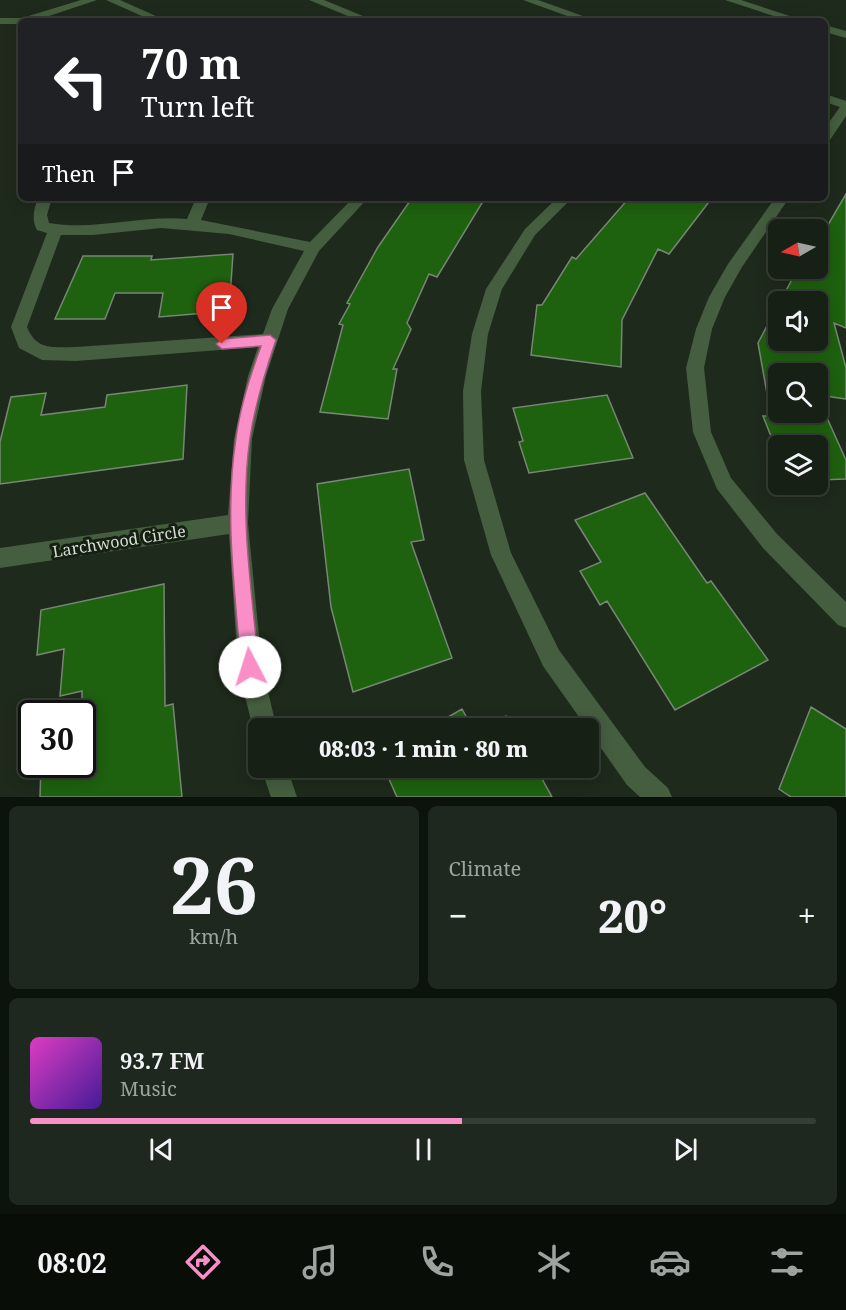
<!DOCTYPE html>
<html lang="en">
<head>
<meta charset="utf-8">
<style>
  body { margin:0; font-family:"Noto Serif",serif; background:#1f281e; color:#f1f3f6; height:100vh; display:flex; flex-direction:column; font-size:22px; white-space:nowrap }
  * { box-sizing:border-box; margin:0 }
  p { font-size:20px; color:#9ea3a0 }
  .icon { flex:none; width:33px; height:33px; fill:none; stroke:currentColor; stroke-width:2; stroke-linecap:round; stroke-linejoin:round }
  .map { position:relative; height:797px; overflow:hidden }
  .sheet { display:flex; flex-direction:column; gap:9px; padding:9px; background:#0c120c; flex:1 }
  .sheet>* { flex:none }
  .guide { position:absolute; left:18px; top:18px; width:810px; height:183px; border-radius:9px; box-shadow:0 3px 15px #0003,0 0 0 2px #353e34; background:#202124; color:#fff; overflow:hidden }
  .needle { width:39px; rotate:261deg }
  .tools { position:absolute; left:768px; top:219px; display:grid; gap:12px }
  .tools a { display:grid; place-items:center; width:60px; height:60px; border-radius:9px; background:#162015; box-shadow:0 3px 15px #0003,0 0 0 2px #353e34; font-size:30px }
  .speed { position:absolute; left:18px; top:700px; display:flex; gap:12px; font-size:30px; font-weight:700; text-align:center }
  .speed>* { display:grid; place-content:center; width:78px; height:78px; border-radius:50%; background:#162015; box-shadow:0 3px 15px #0003,0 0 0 2px #353e34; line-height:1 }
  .speed .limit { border:3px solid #111; border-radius:9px; background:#fff; color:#111 }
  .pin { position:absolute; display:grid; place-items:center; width:51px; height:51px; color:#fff; margin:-62px -26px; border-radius:50% 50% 50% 0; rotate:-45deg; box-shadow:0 0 6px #0007 }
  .pin .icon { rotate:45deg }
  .me { position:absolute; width:66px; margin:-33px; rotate:355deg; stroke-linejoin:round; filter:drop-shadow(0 0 4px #0008) }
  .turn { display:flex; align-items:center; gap:21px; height:126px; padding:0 24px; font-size:27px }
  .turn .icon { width:78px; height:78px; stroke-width:2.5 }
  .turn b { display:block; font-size:42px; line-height:51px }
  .then { display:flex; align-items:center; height:57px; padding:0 24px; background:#0003; gap:12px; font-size:22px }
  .big { font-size:45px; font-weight:800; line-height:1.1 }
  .sheet .tile { flex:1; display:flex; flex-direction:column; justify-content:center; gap:9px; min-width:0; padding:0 21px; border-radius:9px; background:#1f281e }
  .sheet .dial { align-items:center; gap:0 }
  .dial b { font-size:78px; line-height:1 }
  .song { display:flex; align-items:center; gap:18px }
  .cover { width:72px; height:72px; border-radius:9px; background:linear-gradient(135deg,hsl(310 70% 55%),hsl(260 70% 35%)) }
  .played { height:6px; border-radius:3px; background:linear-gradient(90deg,#fa8fc7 55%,#353e34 55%) }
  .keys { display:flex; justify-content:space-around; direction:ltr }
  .heat { display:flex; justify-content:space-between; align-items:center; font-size:33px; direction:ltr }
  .sheet .tiles { flex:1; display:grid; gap:9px; grid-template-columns:1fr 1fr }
  .tile:last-child { grid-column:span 2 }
  .trip { position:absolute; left:248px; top:718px; width:351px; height:60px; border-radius:9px; background:#162015; box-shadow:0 3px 15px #0003,0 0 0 2px #353e34; font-weight:800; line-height:60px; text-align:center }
  .dock { display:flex; height:96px; justify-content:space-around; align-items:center; background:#090d08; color:#9ea3a0 }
  .dock .icon { width:42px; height:42px }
  .dock .current { color:#fa8fc7 }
  .dock b { font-size:27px; color:#f1f3f6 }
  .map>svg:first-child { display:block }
</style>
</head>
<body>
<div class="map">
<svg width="846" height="797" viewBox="0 0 846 797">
  <rect width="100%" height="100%" fill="#1e2a1c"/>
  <!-- building -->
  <path fill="#1e610f" stroke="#788675" stroke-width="1.5" d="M846,194V328L834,323L846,368V399L818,395V374H778V412H818V398L846,460V479L818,480V446H778V454L763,416H771L758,343L778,305V340H818V302H780L798,268H818V242Z
    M412,198H485L437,277L429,274L407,323L411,329L393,369H397L388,419L320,412L343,325L339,324L350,304L347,303L378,247Z
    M629,198H712L669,254L658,249L622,320L621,367L531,355L537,305H542L572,257L576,259Z
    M233,254L229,311L159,317L163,293H115L105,319H55L83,256H152L151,260Z
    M187,385L183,459L0,484V442L11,397L46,393L41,415L105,407L107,395Z
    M607,395L633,458L529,473L519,442L523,441L513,408Z
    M409,469L424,540L411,542L452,658L353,692L331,607L317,484Z
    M645,493L707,583L711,581L768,660L675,710L607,601L600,605L580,571L601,562L575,520Z
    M164,584L165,706L173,704L182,797H40L41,765H82V691L60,696L64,649L37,655L41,610Z
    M811,707L846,729V797H791L779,789Z
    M462,709L473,729H427Z
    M506,716L513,729H484Z
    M384,768H536L552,797H397Z"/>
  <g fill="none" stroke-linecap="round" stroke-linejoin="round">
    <!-- minor -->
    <path fill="#445e3f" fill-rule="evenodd" d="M81,0H97L34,21H21V24H0V18H22Z
      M106,0H120L167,21H153Z
      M309,0H324L375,21H360Z
      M523,0H538L597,21H581Z
      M725,0H741L805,21H789Z
      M825,25L846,31V38L825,32Z
      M825,94L846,101V116L830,140L825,141V128L840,107L825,102Z
      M38,198H52L47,215L49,223C95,231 141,215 187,219L196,198H210L201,220L310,242L353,198H368L319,251L288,309L266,376L252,439L248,523L262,667L277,729H258V738L253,729L238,667L229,534L0,568V548L228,515L234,439L248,376L258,347L76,361L42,360L19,348L11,327L47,233L37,230C31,219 34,209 38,198ZM161,228L229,234L304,251L272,309L263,334L76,347C53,347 37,351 27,327L61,235H93Z
      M557,198H572L535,235L502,289L488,334L481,391L484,460L511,553L559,650L645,767L668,788L672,797H640L627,785L543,666L491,555L464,460L463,391L472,334L486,289L525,229Z
      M775,198H789L742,267L725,297L712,329L704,368L711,432L731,478L777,534L846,602V628L838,625L763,548L717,489L693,432L686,368L696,329L709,297L728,264Z
      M261,768H287L297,797H271Z"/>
  </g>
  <!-- route -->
  <path fill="#fa8fc7" stroke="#a25d81" stroke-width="1.5" d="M270,335L276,340C265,372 255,405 250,438C239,514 252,592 259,667L256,674L250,676L244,674L241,667C235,592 224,514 236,438C240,407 250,376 261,346L222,349L216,344L222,339Z"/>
  <g text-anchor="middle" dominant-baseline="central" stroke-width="6" stroke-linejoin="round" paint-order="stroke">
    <!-- street labels -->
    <g font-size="16" fill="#d6ded5" stroke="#152012">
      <text transform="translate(119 541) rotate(-9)">Larchwood Circle</text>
    </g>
  </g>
</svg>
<div class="tools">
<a><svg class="needle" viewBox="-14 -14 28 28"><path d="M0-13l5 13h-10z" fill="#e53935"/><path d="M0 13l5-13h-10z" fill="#9ea3a0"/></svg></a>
<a><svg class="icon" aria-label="sound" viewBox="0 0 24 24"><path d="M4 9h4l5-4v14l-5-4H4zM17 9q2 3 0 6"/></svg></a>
<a><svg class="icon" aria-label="search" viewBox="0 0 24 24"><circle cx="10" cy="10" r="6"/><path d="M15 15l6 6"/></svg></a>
<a><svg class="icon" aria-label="layers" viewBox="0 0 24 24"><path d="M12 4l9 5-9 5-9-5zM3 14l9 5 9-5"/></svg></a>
</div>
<div class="speed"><div class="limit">30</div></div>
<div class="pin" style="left:222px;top:344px;background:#d93025"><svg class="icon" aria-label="arrive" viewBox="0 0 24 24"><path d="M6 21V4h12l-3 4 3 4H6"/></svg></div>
<svg class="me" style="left:250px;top:667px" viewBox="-20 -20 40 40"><circle r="19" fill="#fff"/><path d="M0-13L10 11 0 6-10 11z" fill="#fa8fc7"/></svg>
<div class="trip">08:03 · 1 min · 80 m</div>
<div class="guide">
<div class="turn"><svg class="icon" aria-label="left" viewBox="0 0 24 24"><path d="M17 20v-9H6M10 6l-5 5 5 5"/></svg><div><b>70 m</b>Turn left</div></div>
<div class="then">Then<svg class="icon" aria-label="arrive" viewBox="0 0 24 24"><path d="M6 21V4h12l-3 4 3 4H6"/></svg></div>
</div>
</div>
<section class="sheet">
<div class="tiles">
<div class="tile dial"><b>26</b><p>km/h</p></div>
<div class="tile"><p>Climate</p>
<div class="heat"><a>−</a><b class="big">20°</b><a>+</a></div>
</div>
<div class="tile">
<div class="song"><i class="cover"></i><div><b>93.7 FM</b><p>Music</p></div></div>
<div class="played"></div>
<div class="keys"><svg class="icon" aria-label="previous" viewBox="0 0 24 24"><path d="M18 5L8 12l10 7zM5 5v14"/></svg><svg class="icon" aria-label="pause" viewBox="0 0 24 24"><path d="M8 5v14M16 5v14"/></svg><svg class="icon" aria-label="next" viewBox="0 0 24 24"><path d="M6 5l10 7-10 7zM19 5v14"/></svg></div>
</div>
</div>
</section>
<nav class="dock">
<b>08:02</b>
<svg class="icon current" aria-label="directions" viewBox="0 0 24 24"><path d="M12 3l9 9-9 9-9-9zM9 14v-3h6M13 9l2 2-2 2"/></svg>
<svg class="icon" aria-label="music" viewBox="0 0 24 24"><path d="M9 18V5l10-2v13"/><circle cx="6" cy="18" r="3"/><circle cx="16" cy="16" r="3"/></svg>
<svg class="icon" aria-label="phone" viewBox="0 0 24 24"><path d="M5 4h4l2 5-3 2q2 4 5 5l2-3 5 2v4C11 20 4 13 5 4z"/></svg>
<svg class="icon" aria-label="climate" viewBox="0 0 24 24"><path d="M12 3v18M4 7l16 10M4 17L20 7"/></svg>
<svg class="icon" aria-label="car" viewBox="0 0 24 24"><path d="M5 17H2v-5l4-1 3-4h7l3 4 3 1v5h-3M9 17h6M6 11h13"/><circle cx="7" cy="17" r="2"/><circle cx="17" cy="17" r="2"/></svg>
<svg class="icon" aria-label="filters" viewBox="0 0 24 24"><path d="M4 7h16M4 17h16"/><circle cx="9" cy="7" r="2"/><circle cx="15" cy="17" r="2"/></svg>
</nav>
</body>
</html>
